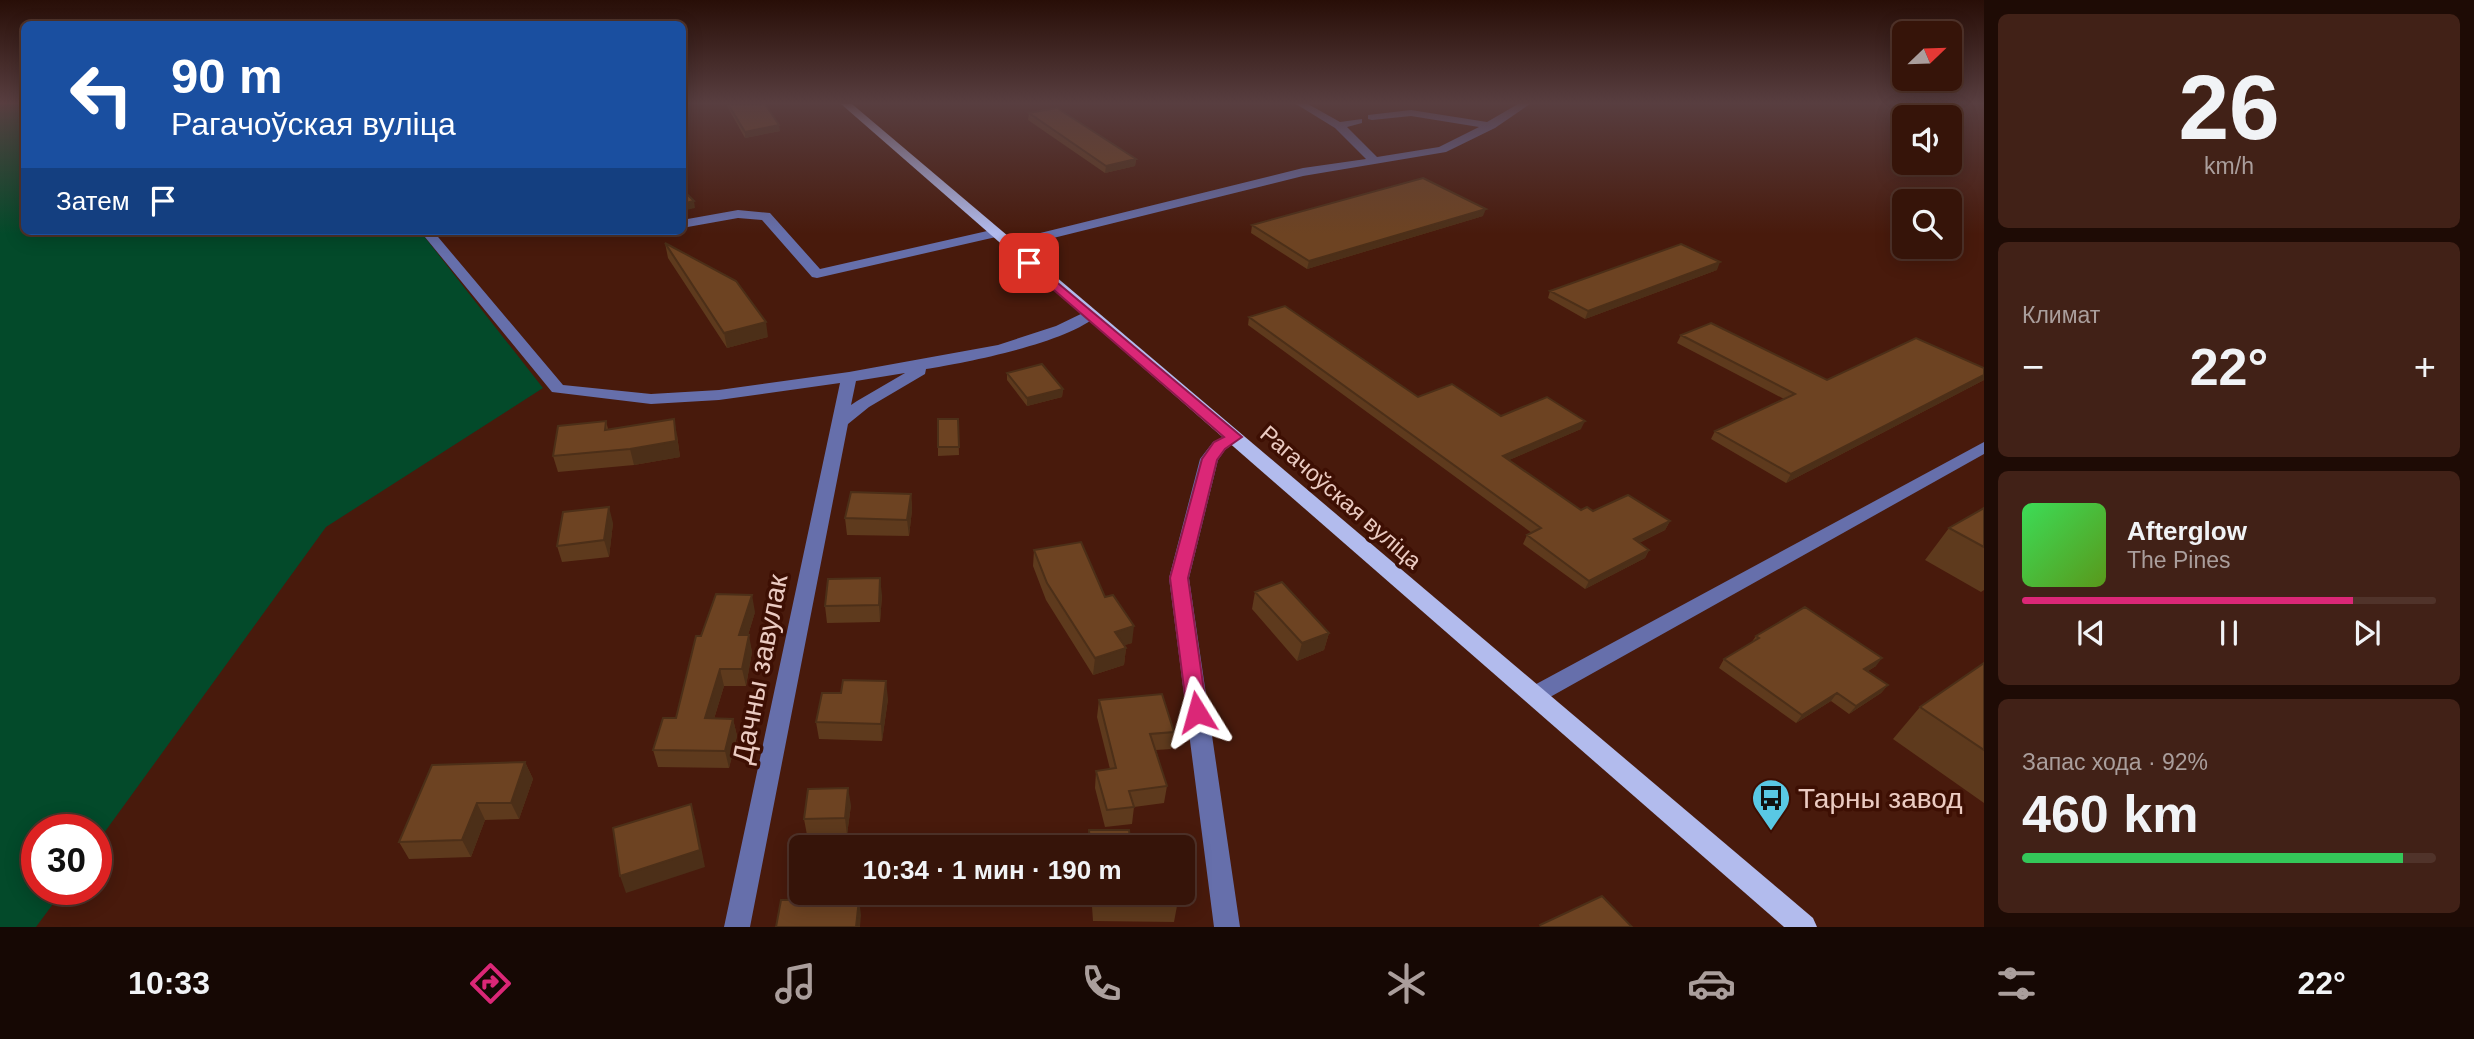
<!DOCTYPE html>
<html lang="ru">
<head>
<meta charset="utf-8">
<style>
  body { margin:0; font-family:Arial,sans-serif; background:#412117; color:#f1f3f6; height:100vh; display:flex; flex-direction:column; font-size:26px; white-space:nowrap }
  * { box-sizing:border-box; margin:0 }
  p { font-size:23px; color:#aa9e9c }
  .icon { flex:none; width:38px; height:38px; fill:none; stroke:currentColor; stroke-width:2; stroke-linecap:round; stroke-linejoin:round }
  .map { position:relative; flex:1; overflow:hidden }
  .panel { display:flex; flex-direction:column; gap:14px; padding:14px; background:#1e0b05; width:490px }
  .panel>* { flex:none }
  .guide { position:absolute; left:21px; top:21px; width:665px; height:214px; border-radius:10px; box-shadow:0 4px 18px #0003,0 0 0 2px #50332a; background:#1a4fa0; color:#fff; overflow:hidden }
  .needle { width:46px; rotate:67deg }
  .fabs { position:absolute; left:1892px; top:21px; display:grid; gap:14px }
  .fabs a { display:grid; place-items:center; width:70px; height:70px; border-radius:10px; background:#361409; box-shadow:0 4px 18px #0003,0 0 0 2px #50332a; font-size:35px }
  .speed { position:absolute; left:21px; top:814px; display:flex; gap:14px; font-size:35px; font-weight:700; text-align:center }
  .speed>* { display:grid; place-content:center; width:91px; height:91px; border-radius:50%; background:#361409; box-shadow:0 4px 18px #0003,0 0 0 2px #50332a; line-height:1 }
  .speed .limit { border:10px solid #d22; background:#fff; color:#111 }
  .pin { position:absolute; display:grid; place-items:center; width:60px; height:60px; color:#fff; margin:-30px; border-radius:14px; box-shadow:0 4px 10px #0006 }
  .me { position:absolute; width:77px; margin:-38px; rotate:352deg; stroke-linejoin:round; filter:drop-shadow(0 0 5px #0008) }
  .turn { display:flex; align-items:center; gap:24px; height:147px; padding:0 35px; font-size:32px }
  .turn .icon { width:91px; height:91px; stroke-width:2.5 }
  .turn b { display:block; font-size:49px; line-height:60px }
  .then { display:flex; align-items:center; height:66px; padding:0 35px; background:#0003; gap:14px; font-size:26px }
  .big { font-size:52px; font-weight:700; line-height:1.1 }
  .panel .widget { flex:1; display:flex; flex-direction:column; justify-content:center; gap:10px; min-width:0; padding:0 24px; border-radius:10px; background:#412117 }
  .panel .dial { align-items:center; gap:0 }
  .dial b { font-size:91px; line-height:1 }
  .song { display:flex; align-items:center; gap:21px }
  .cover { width:84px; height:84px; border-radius:10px; background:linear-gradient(135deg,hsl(130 70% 55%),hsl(90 70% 35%)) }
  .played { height:7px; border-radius:4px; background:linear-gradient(90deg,#db2777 80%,#50332a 80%) }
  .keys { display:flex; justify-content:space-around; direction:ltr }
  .heat { display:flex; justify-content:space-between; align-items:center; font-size:38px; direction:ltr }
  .charge { height:10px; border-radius:5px; background:linear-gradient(90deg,#34c759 92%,#50332a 0) }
  .trip { position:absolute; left:789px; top:835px; width:406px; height:70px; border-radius:10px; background:#361409; box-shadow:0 4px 18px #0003,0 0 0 2px #50332a; font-weight:700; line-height:70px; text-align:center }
  .tab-bar { display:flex; height:112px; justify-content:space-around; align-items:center; background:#160804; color:#aa9e9c }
  .tab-bar .icon { width:49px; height:49px }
  .tab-bar .on { color:#db2777 }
  .tab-bar b { font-size:32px; color:#f1f3f6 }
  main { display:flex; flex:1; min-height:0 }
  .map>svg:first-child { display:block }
</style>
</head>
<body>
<main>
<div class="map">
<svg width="1984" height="927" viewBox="0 0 1984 927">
  <rect width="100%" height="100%" fill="#481a0c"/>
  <!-- green -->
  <path fill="#034a2a" d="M0,104H24V231H420L543,388L326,527L96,844V830H37V889H64L36,927H0Z"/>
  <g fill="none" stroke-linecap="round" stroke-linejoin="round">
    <!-- minor -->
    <path fill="#666fab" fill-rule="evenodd" d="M1296,104H1308L1340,122L1362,119V123L1347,127L1377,157L1439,147L1479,127L1411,116L1372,120L1368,119V115L1411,110L1487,122L1518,104H1530L1495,128L1446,152L1303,176L1009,249L1002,245L1004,242L1303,168L1366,159L1335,128Z
      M738,210L770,213L820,269L996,229L1002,233L996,237L817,278L812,277L762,220L738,218L682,228V220Z
      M420,231H433L563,385L651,394L719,390L849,372L998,345L1056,326L1085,312H1095L1097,315C1071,342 965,363 926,369L925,374L869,407L848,424L750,927H724L840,383L719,400L651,404L552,392ZM905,373L857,401L851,405L856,381Z
      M1234,432L1242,437L1225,450L1218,460L1189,578L1240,927H1214L1169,578L1200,459L1213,442Z
      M1984,442V454L1543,701L1535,704L1527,701L1524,695L1527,689Z"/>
    <!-- major -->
    <path fill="#b2bbed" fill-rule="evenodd" d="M841,104H852L1813,918L1817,927H1784Z"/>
  </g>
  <!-- wall -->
  <path fill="#5e3a1d" d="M727,104H765L780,131L745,138L728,108Z
    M1029,113L1136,159L1135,166L1105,173L1028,120Z
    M1483,216L1307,269L1251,233L1252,225Z
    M665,243L768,337L727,348L668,258Z
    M1717,270L1585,319L1548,298L1550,291Z
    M1249,317L1418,397L1501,416L1581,429L1509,460L1581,510L1670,521L1665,530L1639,543L1649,550L1645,558L1585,589L1523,544L1527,535L1532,533L1248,325Z
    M1681,335L1827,380L1984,368V380L1786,483L1711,439L1715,431L1784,399L1677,343Z
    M1007,373L1063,389L1062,397L1027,406L1007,380Z
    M938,419H958L959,455L938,456Z
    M606,421L608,429L677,435L680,457L634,465L558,472L553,456Z
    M911,494L912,510L909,536L847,535L845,518Z
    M1984,508V590L1981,592L1925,560L1949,528Z
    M613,523L609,557L562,562L557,546Z
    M1034,550L1105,597L1132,643L1124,645L1126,648L1124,665L1093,675L1046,600L1033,566Z
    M1255,592L1329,633L1324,650L1297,661L1252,609Z
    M882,595L880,622L827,623L825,606Z
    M755,612L748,635L752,652L746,686H724L714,719H733L737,736L729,768L658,767L653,750Z
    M1756,636L1876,666L1868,671L1888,685L1881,693L1849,714L1831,701L1796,723L1719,668L1724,659L1751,643Z
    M1984,663V803L1893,739L1920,707Z
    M841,693L888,699L882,741L819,739L816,722Z
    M1099,700L1174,732L1171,749L1156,750L1167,786L1164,803L1134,807L1132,824L1105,827L1095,788L1096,771L1110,769L1097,717Z
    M525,762L533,779L519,819L485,820L471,857L409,859L399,842Z
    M851,805L847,835H807L804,819Z
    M1089,830L1131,847H1088Z
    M1091,892H1175L1177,906L1174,922L1093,921Z"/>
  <!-- shaded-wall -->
  <path fill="#4c2f18" d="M779,125L780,131L745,138V132Z
    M1136,159L1135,166L1105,173L1106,166Z
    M694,201L695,208L682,211V204Z
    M1486,209L1483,216L1307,269L1309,261Z
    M1720,262L1717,270L1585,319L1588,311Z
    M766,322L768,337L727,348L724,333Z
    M1984,375V380L1786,483L1791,474Z
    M1063,389L1062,397L1027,406V398Z
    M674,419L677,435L680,457L634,465L630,449Z
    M1585,421L1581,429L1500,464L1503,456Z
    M911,494L912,510L909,536L907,520Z
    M609,507L613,523L609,557L604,540Z
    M1670,521L1665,530L1629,548L1634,539Z
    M1649,550L1645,558L1585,589L1589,581Z
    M880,578L882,595L880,622L879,605Z
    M752,595L755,612L743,652L739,635Z
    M1134,626L1132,643L1113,649L1115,632Z
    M1329,633L1324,650L1297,661L1302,643Z
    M749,635L752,652L746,686L742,669Z
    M1126,648L1124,665L1093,675L1095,658Z
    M1882,658L1876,666L1858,677L1864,669Z
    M720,669L724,686L709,735L705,718Z
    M886,681L888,699L882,741L881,724Z
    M1888,685L1881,693L1849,714L1856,706Z
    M1837,693L1831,701L1796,723L1802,715Z
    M733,719L737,736L729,768L725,751Z
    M525,762L533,779L519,819L511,803Z
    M848,788L851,805L847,835L845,818Z
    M477,803L485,820L471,857L462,840Z
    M691,804L696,821L705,867L626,893L620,876Z
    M859,899L861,915L860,927H856Z"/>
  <!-- building -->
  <path fill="#6d4322" stroke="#4c2f18" stroke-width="2" d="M728,104H765L779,125L745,132Z
    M1057,108L1136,159L1106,166L1029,113Z
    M1423,178L1486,209L1309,261L1252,225Z
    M682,189L694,201L682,204Z
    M665,243L736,281L766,322L724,333Z
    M1681,244L1720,262L1588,311L1550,291Z
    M1285,306L1418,397L1452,384L1501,416L1547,397L1585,421L1503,456L1581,510L1587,507L1593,511L1628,495L1670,521L1634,539L1649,550L1589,581L1527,535L1541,528L1249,317Z
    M1711,323L1827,380L1916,338L1984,368V375L1791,474L1715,431L1795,394L1681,335Z
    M1042,364L1063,389L1027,398L1007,373Z
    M674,419L676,441L630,449L553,456L558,426L606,421L605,430Z
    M938,419H958L959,447H938Z
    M851,492L911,494L907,520L845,518Z
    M609,507L604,540L557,546L563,512Z
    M1984,508V547L1949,528Z
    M1081,542L1105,597L1113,595L1134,626L1115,632L1126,648L1095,658L1047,583L1034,550Z
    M880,578L879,605L825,606L828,579Z
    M1282,582L1329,633L1302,643L1255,592Z
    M716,594L752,595L739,635H749L742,669H720L705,718L733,719L725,751L653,750L663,718H676L696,636H701Z
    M1805,607L1882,658L1864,669L1888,685L1856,706L1837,693L1802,715L1724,659L1759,638L1756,636Z
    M1984,663V750L1920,707Z
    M843,680L886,681L881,724L816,722L822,693H841Z
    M1162,694L1174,732L1150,734L1167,786L1129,791L1134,807L1107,810L1096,771L1116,768L1099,700Z
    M525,762L511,803H477L462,840L399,842L432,765Z
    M848,788L845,818L804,819L808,789Z
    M691,804L700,850L620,876L613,828Z
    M1089,830H1129L1131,847H1090Z
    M1094,892H1175L1177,906L1094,905Z
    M1602,896L1632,927H1541L1540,925Z
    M859,899L856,927H776L781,900Z"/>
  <!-- sky -->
  <linearGradient id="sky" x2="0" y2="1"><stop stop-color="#280e07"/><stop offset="0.44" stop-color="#583e40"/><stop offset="1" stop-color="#583e40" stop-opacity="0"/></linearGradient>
  <rect width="1984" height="234" fill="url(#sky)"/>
  <!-- route -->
  <path fill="#db2777" stroke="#8e194d" stroke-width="2" d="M1029,259L1242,437L1225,449L1217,460L1188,578L1207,712L1204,718L1197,721L1190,718L1187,712L1170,578L1202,459L1214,442L1224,437L1025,265V260Z"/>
  <!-- icons -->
  <defs>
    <symbol id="bus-pin" viewBox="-11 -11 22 30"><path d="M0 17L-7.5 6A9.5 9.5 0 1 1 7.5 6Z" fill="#59c8e4" stroke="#3d0f03"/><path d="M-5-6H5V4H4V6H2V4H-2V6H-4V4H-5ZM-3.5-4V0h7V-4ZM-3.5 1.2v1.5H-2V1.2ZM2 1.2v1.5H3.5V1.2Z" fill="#111"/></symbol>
  </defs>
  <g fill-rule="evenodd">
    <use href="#bus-pin" x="1749" y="776" width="44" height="60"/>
  </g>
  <g text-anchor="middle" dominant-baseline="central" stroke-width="7" stroke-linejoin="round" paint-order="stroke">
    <!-- street labels -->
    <g font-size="23" fill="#ebcbc2" stroke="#3d0f03">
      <text transform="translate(1341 497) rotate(41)">Рагачоўская вуліца</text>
    </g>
    <!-- near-street labels -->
    <g font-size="28" fill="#ebcbc2" stroke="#3d0f03">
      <text transform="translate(760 669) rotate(-79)">Дачны завулак</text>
    </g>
    <!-- near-poi labels -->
    <g font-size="28" fill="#ebcbc2" stroke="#3d0f03" text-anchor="start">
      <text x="1798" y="798">Тарны завод</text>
    </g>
  </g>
</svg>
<div class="fabs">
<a><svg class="needle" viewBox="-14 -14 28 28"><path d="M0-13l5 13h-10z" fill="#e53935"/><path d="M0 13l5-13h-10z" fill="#aa9e9c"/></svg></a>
<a><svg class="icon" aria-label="sound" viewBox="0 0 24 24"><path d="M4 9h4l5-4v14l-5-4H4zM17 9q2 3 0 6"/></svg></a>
<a><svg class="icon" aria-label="search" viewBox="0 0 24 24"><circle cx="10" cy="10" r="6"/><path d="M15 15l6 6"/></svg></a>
</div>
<div class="speed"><div class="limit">30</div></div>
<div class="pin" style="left:1029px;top:263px;background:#d93025"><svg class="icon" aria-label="arrive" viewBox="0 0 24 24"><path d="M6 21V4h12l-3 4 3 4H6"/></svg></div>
<svg class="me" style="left:1197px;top:712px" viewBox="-20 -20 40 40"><path d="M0-17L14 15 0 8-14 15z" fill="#db2777" stroke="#fff" stroke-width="4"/></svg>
<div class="trip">10:34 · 1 мин · 190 m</div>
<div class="guide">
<div class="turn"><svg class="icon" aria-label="left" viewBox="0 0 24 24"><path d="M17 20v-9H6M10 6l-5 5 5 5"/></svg><div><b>90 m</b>Рагачоўская вуліца</div></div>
<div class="then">Затем<svg class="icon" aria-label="arrive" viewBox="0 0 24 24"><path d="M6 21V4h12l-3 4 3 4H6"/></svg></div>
</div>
</div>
<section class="panel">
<div class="widget dial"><b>26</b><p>km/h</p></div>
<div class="widget"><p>Климат</p>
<div class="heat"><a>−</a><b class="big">22°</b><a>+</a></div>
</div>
<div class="widget">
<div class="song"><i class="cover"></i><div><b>Afterglow</b><p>The Pines</p></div></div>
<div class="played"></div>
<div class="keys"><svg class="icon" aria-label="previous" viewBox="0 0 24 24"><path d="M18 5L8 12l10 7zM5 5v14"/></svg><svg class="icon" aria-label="pause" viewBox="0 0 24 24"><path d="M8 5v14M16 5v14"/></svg><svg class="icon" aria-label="next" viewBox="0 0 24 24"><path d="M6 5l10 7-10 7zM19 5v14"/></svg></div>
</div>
<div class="widget"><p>Запас хода · 92%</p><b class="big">460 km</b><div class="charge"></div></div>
</section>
</main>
<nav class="tab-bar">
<b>10:33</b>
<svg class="icon on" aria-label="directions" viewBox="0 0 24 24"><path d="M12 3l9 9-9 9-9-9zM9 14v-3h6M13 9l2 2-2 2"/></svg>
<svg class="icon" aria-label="music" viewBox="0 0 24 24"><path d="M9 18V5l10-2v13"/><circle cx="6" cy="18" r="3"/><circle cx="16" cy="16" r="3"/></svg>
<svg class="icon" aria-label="phone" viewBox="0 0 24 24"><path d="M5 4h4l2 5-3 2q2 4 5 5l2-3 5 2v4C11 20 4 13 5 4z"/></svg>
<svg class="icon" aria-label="climate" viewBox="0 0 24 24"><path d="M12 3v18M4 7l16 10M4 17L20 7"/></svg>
<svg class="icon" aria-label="car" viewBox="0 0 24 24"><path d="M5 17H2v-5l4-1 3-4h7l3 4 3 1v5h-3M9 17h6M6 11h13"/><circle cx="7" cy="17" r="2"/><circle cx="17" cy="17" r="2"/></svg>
<svg class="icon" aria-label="filters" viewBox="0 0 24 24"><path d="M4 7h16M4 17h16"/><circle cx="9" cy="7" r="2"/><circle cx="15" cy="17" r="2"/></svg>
<b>22°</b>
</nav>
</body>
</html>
